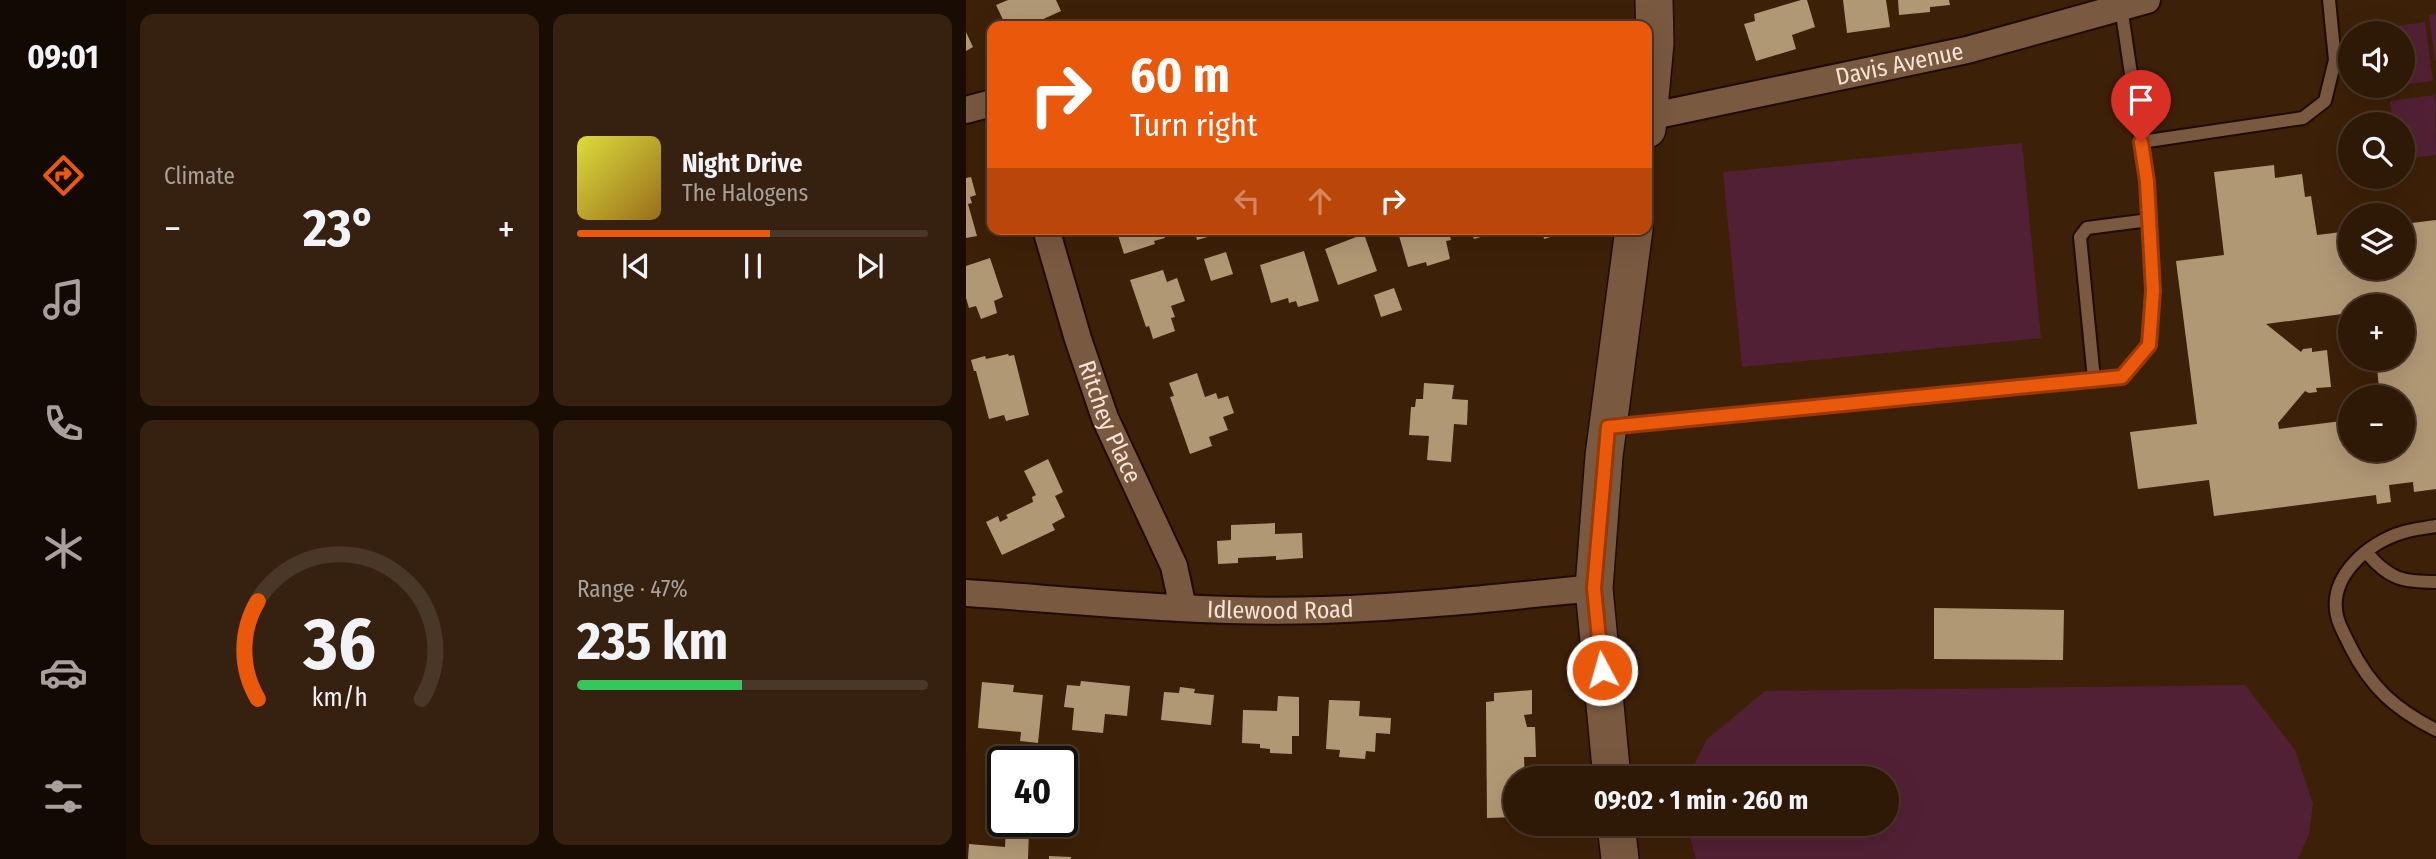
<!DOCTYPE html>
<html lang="en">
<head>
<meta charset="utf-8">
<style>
  body { margin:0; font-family:"Fira Sans Condensed",sans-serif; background:#362110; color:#f1f3f6; height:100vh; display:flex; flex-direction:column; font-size:26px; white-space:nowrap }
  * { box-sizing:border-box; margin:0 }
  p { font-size:23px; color:#a7a09b }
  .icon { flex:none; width:38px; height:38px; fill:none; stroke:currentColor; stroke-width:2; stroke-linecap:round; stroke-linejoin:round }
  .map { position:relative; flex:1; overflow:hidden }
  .side { display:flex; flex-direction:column; gap:14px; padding:14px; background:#190d03; width:840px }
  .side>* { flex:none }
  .guide { position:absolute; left:21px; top:21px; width:665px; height:214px; border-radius:14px; box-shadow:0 7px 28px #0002,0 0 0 2px #493728; background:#ea580c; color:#fff; overflow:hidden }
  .fabs { position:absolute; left:1372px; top:21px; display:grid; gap:14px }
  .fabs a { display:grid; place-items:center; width:77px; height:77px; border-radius:50%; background:#2e1806; box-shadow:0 7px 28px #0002,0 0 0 2px #493728; font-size:35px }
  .speed { position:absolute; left:21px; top:746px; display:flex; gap:14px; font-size:35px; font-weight:700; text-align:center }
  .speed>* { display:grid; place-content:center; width:91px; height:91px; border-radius:50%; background:#2e1806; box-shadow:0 7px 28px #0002,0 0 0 2px #493728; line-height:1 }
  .speed .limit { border:4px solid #111; border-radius:10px; background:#fff; color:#111 }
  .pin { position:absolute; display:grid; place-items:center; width:60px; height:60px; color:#fff; margin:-72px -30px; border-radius:50% 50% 50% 0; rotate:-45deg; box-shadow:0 0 7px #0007 }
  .pin .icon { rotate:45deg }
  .me { position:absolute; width:77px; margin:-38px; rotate:354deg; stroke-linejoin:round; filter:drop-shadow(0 0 5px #0008) }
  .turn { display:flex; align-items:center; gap:24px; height:147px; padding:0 28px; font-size:32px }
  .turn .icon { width:91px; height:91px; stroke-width:2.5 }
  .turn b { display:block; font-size:49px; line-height:60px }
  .lanes { display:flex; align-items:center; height:66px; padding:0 28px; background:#0003; justify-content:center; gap:35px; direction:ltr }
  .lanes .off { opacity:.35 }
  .big { font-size:52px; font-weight:700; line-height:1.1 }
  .side .tile { flex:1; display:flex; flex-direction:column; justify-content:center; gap:10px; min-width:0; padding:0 24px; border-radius:14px; background:#362110 }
  .side .dial { align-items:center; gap:0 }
  .dial svg { height:182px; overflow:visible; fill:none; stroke:#493728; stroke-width:7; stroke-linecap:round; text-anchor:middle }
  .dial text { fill:#f1f3f6; stroke:none }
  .song { display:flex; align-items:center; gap:21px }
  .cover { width:84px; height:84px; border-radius:10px; background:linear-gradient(135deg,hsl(60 70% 55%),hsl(40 70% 35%)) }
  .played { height:7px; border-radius:4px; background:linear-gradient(90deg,#ea580c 55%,#493728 55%) }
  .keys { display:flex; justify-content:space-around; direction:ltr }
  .heat { display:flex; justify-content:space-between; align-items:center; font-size:38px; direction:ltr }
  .charge { height:10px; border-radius:5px; background:linear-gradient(90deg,#34c759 47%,#493728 0) }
  .side .tiles { flex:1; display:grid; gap:14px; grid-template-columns:repeat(2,1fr) }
  .trip { position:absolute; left:537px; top:766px; width:396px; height:70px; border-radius:35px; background:#2e1806; box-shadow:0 7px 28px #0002,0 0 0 2px #493728; font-weight:700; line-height:70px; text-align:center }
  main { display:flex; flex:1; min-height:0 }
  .menu { display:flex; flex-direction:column; width:126px; justify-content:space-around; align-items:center; background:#120a02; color:#a7a09b }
  .menu .icon { width:49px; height:49px }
  .menu .selected { color:#ea580c }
  .menu b { font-size:32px; color:#f1f3f6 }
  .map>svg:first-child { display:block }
</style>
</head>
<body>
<main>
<nav class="menu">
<b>09:01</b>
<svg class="icon selected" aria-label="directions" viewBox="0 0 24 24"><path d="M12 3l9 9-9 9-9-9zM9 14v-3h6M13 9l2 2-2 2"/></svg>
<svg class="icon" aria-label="music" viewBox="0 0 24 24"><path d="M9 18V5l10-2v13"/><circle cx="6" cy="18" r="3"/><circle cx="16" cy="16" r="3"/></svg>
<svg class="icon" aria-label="phone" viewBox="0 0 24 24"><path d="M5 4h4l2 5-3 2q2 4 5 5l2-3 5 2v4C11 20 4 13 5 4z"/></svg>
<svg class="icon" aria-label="climate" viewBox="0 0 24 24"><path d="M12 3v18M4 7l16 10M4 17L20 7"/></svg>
<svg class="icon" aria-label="car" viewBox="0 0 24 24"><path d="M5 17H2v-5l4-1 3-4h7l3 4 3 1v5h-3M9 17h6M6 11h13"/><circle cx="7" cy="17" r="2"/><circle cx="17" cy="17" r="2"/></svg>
<svg class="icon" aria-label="filters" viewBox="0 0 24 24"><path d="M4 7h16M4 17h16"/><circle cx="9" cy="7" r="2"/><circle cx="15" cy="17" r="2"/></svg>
</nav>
<section class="side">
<div class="tiles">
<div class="tile"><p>Climate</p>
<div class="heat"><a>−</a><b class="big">23°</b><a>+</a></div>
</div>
<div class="tile">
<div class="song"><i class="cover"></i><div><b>Night Drive</b><p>The Halogens</p></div></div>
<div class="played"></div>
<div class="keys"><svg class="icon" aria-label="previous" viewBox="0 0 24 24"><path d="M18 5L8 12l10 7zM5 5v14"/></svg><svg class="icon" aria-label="pause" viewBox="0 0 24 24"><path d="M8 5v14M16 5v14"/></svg><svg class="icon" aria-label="next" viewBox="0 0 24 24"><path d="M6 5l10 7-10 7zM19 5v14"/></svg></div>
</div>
<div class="tile dial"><svg viewBox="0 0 100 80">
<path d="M14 69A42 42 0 1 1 86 69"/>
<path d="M14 69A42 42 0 0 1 14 26" stroke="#ea580c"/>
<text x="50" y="56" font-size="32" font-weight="700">36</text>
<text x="50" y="72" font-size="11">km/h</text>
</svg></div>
<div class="tile"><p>Range · 47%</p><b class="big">235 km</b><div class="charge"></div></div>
</div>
</section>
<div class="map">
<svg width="1470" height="859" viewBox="0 0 1470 859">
  <rect width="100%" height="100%" fill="#3d2008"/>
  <!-- green -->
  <path fill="#522034" d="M1470,14V61H1469L1463,15Z
    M1459,22L1467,81L1437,85V33H1418L1417,28Z
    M1469,95L1470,155L1437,159V124H1427L1424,101Z
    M1056,143L1075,338L776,367L757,172Z
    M1279,685L1329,750L1347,804L1343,834L1332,859H730L720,824H920V779H721L741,739L799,691Z"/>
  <!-- building -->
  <path fill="#b19875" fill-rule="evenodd" d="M42,0H90L95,11L62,26H40L30,5Z
    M835,0H841L849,27L826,35L830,49L790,61L778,24L789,21L788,14Z
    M877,0H920L924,27L881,33Z
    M932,0H983L984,5L964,7V12L933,15Z
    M0,32L7,47L0,51Z
    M1308,165L1309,178L1336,174L1339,197L1345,196L1351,235L1384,231V268H1437V224L1470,220V489L1448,492L1447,482L1423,485L1425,502L1411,504L1410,495L1248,516L1243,480L1172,489L1164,432L1231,424L1210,261L1258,255L1248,172ZM1384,306H1437V359H1410L1414,397H1437V450H1384V420L1313,429L1312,423L1339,391L1343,393L1351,392L1350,388L1365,387L1361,350L1346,352V348L1337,349L1335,352L1300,324L1384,313Z
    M5,177L10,195L4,197L6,203L2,204L11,236L0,238V178Z
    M150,229H196L199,238L188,241L189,244L158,254Z
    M228,229H255L256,233L231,240Z
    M431,229H482L485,240L480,241L484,259L461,266L460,262L442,267Z
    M505,229H538V230L508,239Z
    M576,229H607V230L578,239Z
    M398,234L411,271L372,285L359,249Z
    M338,251L353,301L332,307L330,301L323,303L322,298L305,303L294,265Z
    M260,252L267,274L245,281L238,259Z
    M24,258L37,297L28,301L31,313L15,319L10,306L3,308L0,298V266Z
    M197,270L201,282L211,278L219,301L205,306L209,317L205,318L209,331L187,339L183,326L180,327L164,280Z
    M428,288L436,310L415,317L408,295Z
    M42,354L43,356L48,355L63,415L40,421L38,415L23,419L10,371H8L5,360L19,356L20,359Z
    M231,373L239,397L250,393L252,399L262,396L268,413L257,417L262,430L243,437L246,446L224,454L204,397L208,396L203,383Z
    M458,383L488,385L486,399L502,400L501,425L488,424L485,462L461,460L463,436L443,435L445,407H449L450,399H457Z
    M82,459L97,492L89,496L99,517L86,524L89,530L36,555L20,522L32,516L34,522L42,518L40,515L67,502L66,497L70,495L58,471Z
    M309,523V534L336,533L337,558L310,560V556L272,558V563L252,564L251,541L265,540V525Z
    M968,608L1098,610L1097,660L968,659Z
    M115,681L164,686L161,716L139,714L137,733L106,730L108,708L98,707L101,685L114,686Z
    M16,682L48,685L47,692L77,695L72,743L54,741L55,732L12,728Z
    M214,687L229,689L228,693L248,695L245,725L195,720L198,692L213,693Z
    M566,690V714L558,715L561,727H569L570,757H558L559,779H550V817L521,818L520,702L528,701V693Z
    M312,696L333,697V736H326V754L304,753V749L294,748V744L276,743L277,710L311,711Z
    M363,700L394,701L393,716L425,718L424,734L410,733L409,752L400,751L399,759L373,757L374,750L360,749Z
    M40,829L63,831L62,859H2L3,844L39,847Z
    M83,856L105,857V859H83Z"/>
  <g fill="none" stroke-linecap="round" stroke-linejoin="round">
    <defs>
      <path id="lane" d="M1175,142L1337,118L1359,101L1369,60L1363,0
        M1128,379L1114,237L1121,228L1183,220
        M646,426L1156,377L1183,345L1187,291L1181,181L1155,7
        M1470,526C1460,528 1448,529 1438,532C1403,542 1362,576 1371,616C1373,626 1380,637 1384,646C1405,688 1429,709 1470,730
        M1401,553C1423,579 1436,582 1470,582"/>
      <g id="street">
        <path d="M0,110L26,103"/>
        <path id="s1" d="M682,117L1001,50L1181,0"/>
        <path id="s2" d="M80,229L112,339L139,418L208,566L217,608"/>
        <path id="s3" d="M0,593C118,601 238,614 357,610C447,607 538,597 628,588"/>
      </g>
      <path id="secondary" d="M681,129L689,43L688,0
        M646,779L628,588L638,456L668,229
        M650,824L654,859"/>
    </defs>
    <!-- lane casing -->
    <use href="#lane" stroke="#1f0b00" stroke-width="16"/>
    <!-- street casing -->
    <use href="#street" stroke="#1f0b00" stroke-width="30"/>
    <!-- secondary casing -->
    <use href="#secondary" stroke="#1f0b00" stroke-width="40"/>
    <!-- lane -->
    <use href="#lane" stroke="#7a5941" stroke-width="12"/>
    <!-- street -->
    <use href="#street" stroke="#7a5941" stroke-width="26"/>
    <!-- secondary -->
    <use href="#secondary" stroke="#7a5941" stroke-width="37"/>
  </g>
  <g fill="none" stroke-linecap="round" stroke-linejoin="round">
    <defs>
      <path id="route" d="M636,670L628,588L642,427L1156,377L1183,345L1187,291L1181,181L1175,142"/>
    </defs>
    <!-- route casing -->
    <use href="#route" stroke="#983908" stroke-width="18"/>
    <!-- route -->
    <use href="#route" stroke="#ea580c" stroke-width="12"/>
  </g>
  <g text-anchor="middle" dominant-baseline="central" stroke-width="7" stroke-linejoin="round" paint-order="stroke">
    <!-- street labels -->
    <g font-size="24" fill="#f8e4d7" stroke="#3d2008">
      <text stroke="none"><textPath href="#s1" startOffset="257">Davis Avenue</textPath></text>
      <text stroke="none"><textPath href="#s2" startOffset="203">Ritchey Place</textPath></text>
      <text stroke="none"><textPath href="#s3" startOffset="315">Idlewood Road</textPath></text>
    </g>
  </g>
</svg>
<div class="fabs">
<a><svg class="icon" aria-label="sound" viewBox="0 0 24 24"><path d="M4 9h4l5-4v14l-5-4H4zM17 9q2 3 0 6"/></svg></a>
<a><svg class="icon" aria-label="search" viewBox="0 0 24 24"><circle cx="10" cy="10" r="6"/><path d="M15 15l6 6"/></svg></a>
<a><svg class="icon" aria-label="layers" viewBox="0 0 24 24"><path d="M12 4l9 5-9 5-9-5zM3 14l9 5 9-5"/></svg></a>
<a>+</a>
<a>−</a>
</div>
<div class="speed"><div class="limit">40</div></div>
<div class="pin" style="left:1175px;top:142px;background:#d93025"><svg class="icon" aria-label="arrive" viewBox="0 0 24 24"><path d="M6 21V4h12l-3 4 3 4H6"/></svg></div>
<svg class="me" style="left:636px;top:670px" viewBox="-20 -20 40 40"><circle r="17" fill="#ea580c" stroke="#fff" stroke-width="3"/><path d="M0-11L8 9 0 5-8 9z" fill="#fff"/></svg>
<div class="trip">09:02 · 1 min · 260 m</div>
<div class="guide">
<div class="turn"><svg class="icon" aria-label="right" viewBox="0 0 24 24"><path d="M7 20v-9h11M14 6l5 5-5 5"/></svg><div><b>60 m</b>Turn right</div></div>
<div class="lanes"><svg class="icon off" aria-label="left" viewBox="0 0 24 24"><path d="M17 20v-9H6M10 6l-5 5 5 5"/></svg><svg class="icon off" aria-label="ahead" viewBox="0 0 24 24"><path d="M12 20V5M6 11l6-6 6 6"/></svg><svg class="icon" aria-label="right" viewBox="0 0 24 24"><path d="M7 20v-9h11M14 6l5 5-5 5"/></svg></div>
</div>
</div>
</main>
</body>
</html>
